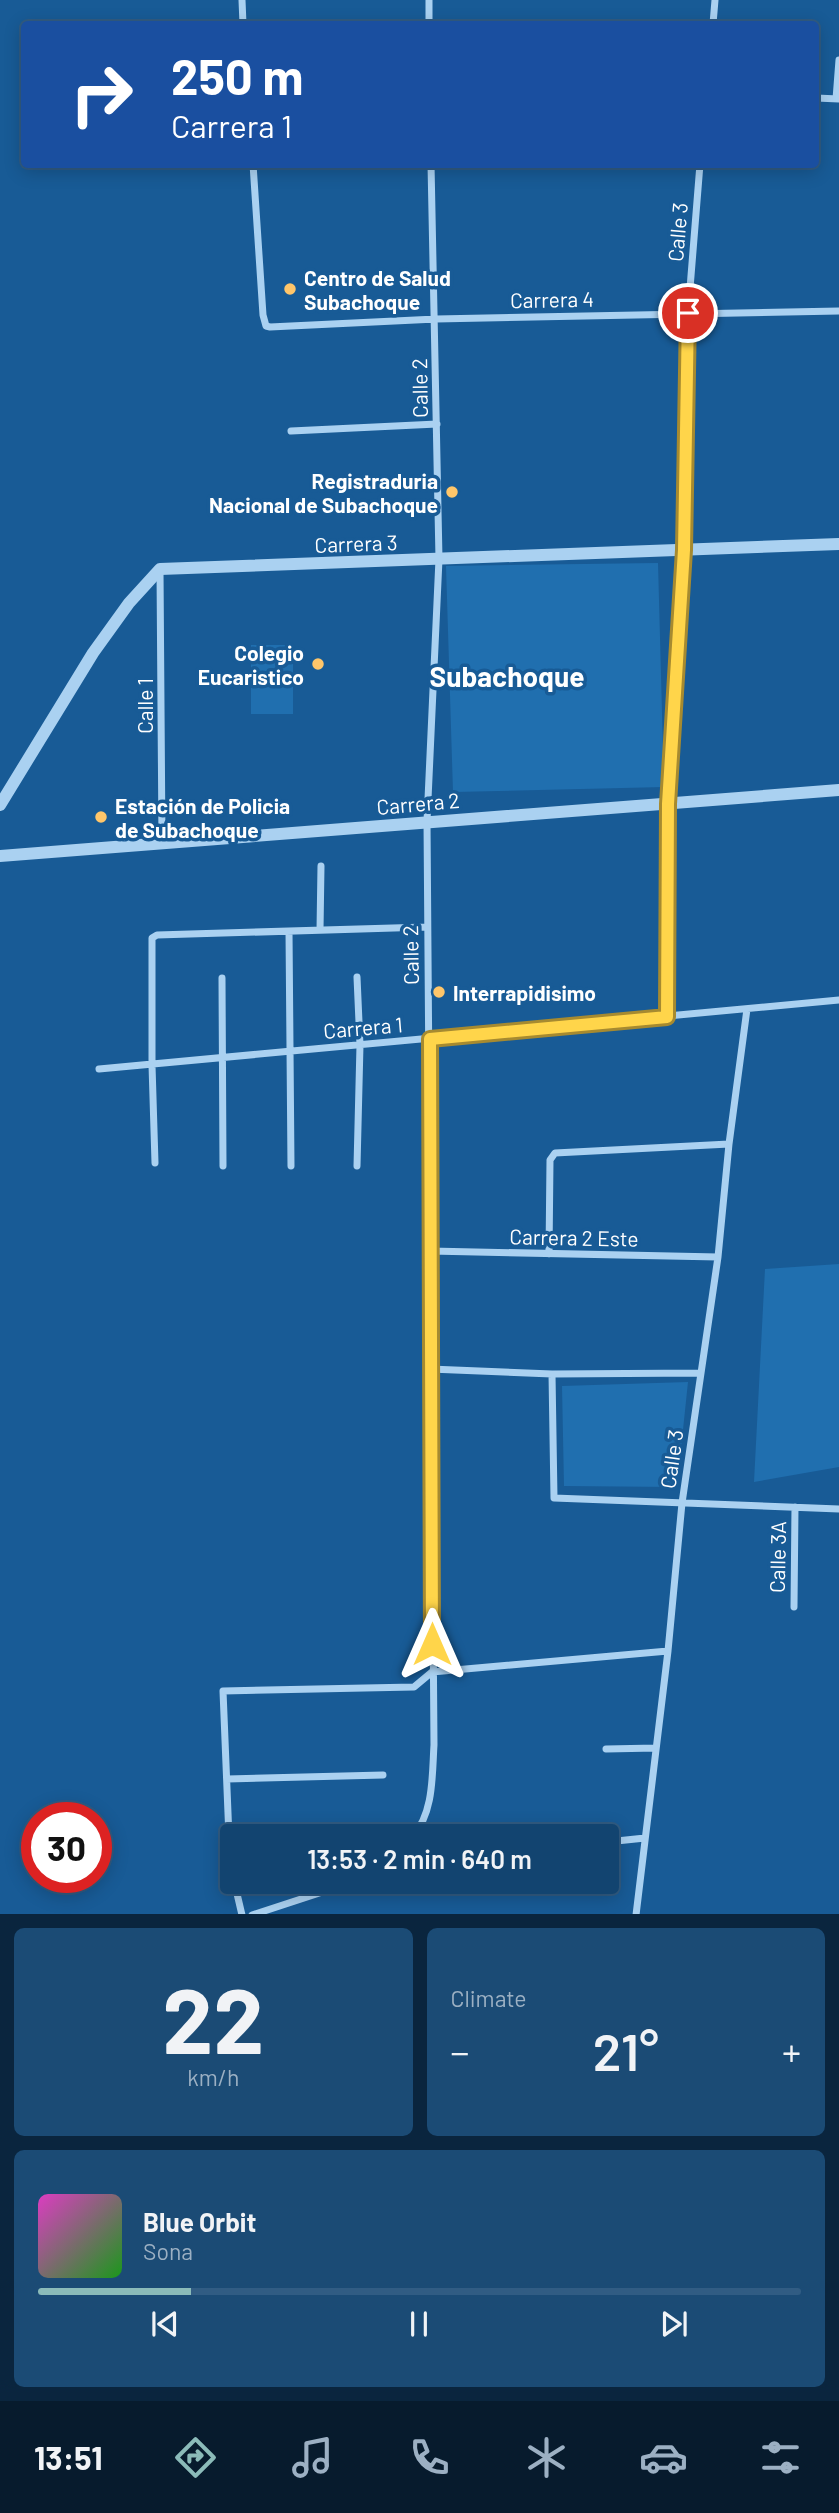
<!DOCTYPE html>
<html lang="en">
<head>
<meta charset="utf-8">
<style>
  body { margin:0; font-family:Barlow,sans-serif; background:#1b4b75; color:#f1f3f6; height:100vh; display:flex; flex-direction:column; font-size:26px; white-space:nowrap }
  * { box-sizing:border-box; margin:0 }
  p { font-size:23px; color:#9cb0c3 }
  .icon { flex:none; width:38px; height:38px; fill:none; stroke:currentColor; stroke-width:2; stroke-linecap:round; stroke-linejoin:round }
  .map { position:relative; height:1914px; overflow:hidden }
  .details { display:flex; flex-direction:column; gap:14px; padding:14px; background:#0a253e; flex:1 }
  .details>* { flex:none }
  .hud { position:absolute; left:21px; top:21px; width:798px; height:147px; border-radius:7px; box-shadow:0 4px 18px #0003,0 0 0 2px #315c83; background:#1a4fa0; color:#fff; overflow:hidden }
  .speed { position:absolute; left:21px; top:1802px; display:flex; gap:14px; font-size:35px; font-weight:700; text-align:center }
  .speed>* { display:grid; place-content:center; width:91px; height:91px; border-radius:50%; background:#124470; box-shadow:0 4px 18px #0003,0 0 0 2px #315c83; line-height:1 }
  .speed .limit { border:10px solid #d22; background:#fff; color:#111 }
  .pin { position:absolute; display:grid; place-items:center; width:60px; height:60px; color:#fff; margin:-30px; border:4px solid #fff; border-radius:50%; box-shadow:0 2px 7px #0007 }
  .me { position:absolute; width:77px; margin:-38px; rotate:0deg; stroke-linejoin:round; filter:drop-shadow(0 0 5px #0008) }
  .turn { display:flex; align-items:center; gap:24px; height:147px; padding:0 35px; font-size:32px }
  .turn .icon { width:91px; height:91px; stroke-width:2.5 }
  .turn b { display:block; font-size:49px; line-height:60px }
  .big { font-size:52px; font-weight:600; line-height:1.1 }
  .details .widget { flex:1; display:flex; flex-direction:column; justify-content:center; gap:10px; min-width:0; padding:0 24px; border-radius:10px; background:#1b4b75 }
  .details .dial { align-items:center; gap:0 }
  .dial b { font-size:91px; line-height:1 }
  .song { display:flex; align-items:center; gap:21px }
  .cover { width:84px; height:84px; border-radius:10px; background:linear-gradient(135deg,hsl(310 70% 55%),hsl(120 70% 35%)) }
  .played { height:7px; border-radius:4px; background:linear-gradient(90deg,#8bbbb9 20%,#315c83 20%) }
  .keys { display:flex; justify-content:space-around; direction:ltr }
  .heat { display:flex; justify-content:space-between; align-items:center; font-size:38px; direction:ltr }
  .details .tiles { flex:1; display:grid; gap:14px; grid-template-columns:1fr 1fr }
  .widget:last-child { grid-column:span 2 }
  .trip { position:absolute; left:220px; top:1824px; width:399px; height:70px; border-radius:7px; background:#124470; box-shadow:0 4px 18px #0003,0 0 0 2px #315c83; font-weight:600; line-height:70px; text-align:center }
  .tab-bar { display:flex; height:112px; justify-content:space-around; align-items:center; background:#071b2d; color:#9cb0c3 }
  .tab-bar .icon { width:49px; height:49px }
  .tab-bar .active { color:#8bbbb9 }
  .tab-bar b { font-size:32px; color:#f1f3f6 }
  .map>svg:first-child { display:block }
</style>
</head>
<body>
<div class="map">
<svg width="839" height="1915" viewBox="0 0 839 1915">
  <rect width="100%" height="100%" fill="#185b96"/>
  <!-- green -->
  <path fill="#206faf" d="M658,563L664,787L453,792L446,566Z
    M251,645H293V714H251Z
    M839,1264V1467L754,1482L765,1269Z
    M688,1382L677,1487L564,1486L562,1386Z"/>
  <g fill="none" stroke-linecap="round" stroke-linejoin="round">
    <!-- minor -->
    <path stroke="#aad1f1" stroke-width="7" d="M242,0L243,24
      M429,0V24
      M713,24L715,0
      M816,98L839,99
      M836,99L839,60
      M253,164L263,315L266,326L270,327L436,319L839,311
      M291,431L437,424
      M160,570L162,843
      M320,930L321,866
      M289,931L291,1166
      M357,977L360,1045L357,1166
      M222,978L223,1166
      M667,1017L668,804L684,550L688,313L700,164
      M99,1069L839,1000
      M155,1163L152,1065V938L157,935L427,927
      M430,1251L718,1257
      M549,1254L550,1160L555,1153L729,1144
      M430,1369L552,1374L701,1373
      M552,1374L554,1498L839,1509
      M794,1607L795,1507
      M606,1749L656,1748
      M227,1779L383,1775
      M413,1836C434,1812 432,1775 434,1745L427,821L439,559L431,164
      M607,1842L645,1838
      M233,1874L230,1862L223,1691L414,1687L432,1672L668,1651
      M234,1881L242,1915
      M302,1881L304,1897
      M252,1915L356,1881
      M636,1915L668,1651L682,1503L718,1257L729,1144L747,1009"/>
    <!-- tertiary -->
    <path stroke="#aad1f1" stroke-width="12" d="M0,805L93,653L129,603L160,569L839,544
      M0,856L839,790"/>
  </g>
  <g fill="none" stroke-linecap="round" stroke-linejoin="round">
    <defs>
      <path id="route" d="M432,1644L430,1039L667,1017L668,804L684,550L688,313"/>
    </defs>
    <!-- route casing -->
    <use href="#route" stroke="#a68a30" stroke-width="18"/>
    <!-- route -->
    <use href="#route" stroke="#ffd54a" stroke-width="12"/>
  </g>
  <!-- markers -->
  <g fill="#ffc66a" stroke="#185b96" stroke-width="2.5">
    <circle cx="290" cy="289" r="7"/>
    <circle cx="452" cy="492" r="7"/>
    <circle cx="318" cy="664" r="7"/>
    <circle cx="101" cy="817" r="7"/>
    <circle cx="439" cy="992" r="7"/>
  </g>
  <g text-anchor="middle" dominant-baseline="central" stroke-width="7" stroke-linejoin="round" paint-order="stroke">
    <!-- street labels -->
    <g font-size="21" fill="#fff" stroke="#185b96">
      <text transform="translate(677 232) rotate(-85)">Calle 3</text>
      <text transform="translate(552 299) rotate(-1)">Carrera 4</text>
      <text transform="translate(419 388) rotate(-91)">Calle 2</text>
      <text transform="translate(356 543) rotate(-2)">Carrera 3</text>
      <text transform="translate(144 706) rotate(-90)">Calle 1</text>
      <text transform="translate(418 803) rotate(-5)">Carrera 2</text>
      <text transform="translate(410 955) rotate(-91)">Calle 2</text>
      <text transform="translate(363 1027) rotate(-5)">Carrera 1</text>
      <text transform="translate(574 1237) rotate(1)">Carrera 2 Este</text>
      <text transform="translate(671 1459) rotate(-82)">Calle 3</text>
      <text transform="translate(777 1557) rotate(-89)">Calle 3A</text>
    </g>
    <!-- poi labels -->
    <g font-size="21" font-weight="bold" fill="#fff" stroke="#185b96" text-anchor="start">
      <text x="304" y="277">Centro de Salud<tspan x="304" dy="24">Subachoque</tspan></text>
      <text x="438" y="480" text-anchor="end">Registraduria<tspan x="438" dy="24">Nacional de Subachoque</tspan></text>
      <text x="304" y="652" text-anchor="end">Colegio<tspan x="304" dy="24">Eucaristico</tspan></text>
      <text x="115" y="805">Estación de Policia<tspan x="115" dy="24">de Subachoque</tspan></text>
      <text x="453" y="992">Interrapidisimo</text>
    </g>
    <!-- district labels -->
    <g font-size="28" font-weight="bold" fill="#fff" stroke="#185b96">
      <text x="507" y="676">Subachoque</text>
    </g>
  </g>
</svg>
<div class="speed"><div class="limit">30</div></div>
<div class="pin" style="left:688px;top:313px;background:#d93025"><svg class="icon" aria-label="arrive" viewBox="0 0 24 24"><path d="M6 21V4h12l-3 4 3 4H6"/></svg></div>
<svg class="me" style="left:432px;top:1644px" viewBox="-20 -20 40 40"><path d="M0-17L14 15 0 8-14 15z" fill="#ffd54a" stroke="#fff" stroke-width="4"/></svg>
<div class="trip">13:53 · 2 min · 640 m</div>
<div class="hud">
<div class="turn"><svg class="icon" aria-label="right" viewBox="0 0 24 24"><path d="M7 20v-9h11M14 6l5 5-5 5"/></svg><div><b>250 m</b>Carrera 1</div></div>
</div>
</div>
<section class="details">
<div class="tiles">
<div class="widget dial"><b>22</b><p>km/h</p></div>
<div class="widget"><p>Climate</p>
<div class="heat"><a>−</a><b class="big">21°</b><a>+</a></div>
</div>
<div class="widget">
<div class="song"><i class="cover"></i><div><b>Blue Orbit</b><p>Sona</p></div></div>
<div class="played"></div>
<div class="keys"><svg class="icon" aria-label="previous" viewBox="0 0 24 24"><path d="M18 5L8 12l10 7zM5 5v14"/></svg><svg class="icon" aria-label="pause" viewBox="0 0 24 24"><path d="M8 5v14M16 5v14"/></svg><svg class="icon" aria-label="next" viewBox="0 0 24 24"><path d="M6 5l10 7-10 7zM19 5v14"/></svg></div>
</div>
</div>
</section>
<nav class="tab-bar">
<b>13:51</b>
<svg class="icon active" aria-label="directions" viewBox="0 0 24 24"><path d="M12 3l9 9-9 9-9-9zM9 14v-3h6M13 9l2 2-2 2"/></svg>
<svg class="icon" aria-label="music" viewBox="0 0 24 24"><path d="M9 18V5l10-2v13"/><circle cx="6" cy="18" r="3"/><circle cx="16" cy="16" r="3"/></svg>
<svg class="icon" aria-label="phone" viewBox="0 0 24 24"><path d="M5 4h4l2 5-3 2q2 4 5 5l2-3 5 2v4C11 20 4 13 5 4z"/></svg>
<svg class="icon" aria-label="climate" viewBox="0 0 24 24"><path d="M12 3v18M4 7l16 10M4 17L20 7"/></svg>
<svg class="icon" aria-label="car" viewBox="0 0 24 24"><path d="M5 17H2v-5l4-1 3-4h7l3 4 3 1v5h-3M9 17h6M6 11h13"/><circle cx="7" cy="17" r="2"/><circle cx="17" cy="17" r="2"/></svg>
<svg class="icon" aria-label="filters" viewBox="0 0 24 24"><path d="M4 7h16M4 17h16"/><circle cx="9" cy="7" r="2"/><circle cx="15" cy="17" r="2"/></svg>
</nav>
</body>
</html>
